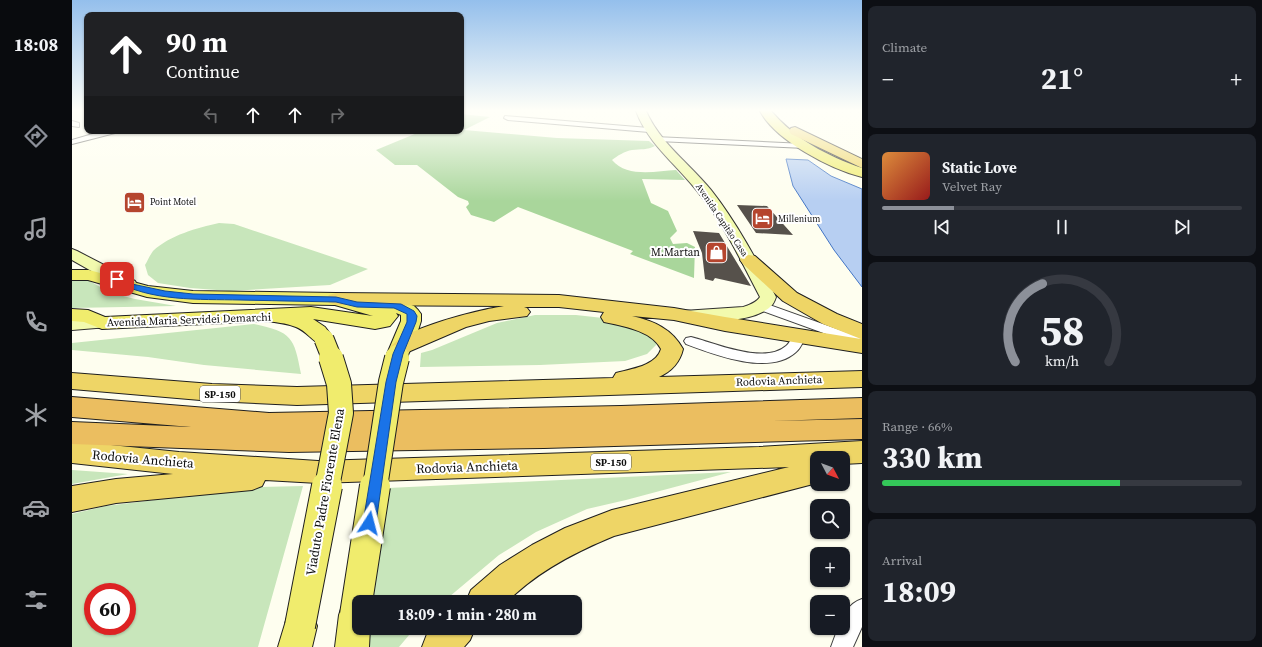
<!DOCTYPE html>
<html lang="en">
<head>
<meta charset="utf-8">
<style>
  body { margin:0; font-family:"Source Serif 4",serif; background:#20242c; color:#f1f3f6; height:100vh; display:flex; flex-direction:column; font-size:15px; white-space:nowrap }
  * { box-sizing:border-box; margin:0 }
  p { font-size:13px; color:#9ea1a6 }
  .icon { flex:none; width:22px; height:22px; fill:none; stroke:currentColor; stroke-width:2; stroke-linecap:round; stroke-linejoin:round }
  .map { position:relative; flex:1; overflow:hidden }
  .details { display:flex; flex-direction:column; gap:6px; padding:6px; background:#0d0f14; width:400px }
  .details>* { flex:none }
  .top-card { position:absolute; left:12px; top:12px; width:380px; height:122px; border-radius:8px; box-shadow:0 1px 3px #0004; background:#202124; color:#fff; overflow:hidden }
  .needle { width:26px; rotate:131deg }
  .fabs { position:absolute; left:738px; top:451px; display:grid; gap:8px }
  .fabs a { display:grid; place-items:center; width:40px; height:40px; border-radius:8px; background:#171b24; box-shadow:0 1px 3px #0004; font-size:20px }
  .speed { position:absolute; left:12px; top:583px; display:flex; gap:8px; font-size:20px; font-weight:700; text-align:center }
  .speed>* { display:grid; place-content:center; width:52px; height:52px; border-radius:50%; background:#171b24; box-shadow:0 1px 3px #0004; line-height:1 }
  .speed .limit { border:6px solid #d22; background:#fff; color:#111 }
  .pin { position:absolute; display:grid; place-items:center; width:34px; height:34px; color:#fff; margin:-17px; border-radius:8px; box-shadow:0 2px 6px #0006 }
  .me { position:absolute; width:44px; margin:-22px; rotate:9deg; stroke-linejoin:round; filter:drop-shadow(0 0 3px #0008) }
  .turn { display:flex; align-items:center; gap:14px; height:84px; padding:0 16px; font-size:18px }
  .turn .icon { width:52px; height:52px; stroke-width:2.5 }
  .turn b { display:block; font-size:28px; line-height:34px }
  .lanes { display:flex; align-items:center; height:38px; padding:0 16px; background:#0003; justify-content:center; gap:20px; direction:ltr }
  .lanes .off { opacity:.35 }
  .big { font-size:30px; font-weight:700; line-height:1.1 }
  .details .tile { flex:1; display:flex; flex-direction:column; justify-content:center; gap:6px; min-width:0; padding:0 14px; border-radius:8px; background:#20242c }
  .details .dial { align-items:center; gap:0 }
  .dial svg { height:104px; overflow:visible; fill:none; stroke:#363941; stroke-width:7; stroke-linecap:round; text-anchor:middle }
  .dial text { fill:#f1f3f6; stroke:none }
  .song { display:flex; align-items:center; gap:12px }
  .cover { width:48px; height:48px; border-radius:6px; background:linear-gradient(135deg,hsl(30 70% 55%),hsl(0 70% 35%)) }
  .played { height:4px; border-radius:2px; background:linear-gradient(90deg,#8c9099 20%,#363941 20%) }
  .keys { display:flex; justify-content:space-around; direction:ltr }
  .heat { display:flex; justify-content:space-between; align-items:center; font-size:22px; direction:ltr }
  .charge { height:6px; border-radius:3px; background:linear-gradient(90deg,#34c759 66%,#363941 0) }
  .trip { position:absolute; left:280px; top:595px; width:230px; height:40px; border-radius:8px; background:#171b24; box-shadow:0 1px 3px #0004; font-weight:700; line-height:40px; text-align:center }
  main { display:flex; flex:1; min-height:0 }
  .dock { display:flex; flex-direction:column; width:72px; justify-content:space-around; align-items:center; background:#090b0e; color:#9ea1a6 }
  .dock .icon { width:28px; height:28px }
  .dock .on { color:#8c9099 }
  .dock b { font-size:18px; color:#f1f3f6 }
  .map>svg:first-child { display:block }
</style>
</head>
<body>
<main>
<nav class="dock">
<b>18:08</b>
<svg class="icon on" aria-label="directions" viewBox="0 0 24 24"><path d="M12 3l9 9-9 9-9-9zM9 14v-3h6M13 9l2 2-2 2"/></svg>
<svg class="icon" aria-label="music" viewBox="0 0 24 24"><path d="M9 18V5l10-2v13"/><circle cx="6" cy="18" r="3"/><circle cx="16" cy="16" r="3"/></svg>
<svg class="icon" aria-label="phone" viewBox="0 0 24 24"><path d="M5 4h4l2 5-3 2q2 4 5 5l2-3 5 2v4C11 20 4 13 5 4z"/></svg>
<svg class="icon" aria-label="climate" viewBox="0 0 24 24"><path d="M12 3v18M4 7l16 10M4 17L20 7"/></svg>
<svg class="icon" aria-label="car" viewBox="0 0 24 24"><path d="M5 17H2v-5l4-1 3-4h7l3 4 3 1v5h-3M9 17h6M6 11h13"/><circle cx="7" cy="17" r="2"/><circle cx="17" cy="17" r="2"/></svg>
<svg class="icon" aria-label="filters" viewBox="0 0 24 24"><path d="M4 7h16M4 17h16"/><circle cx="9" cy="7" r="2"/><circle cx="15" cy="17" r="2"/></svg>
</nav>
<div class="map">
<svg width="790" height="647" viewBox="0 0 790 647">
  <rect width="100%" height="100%" fill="#fefeef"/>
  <!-- green -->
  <path fill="#c8e6bb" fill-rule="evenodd" d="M147,223L162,224L296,269L258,285L158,291L118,288L86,283L76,275L73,265C76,260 78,255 81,251C98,235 125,228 147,223Z
    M0,279H14L39,293L63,299L104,306L0,308Z
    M463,315H504L531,318L580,334L586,343L575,354L553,361L468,365L348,367L349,353L360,350L425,323Z
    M182,324C220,332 222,337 229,374L132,365L76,357L0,350V343Z
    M0,470L56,474L0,484Z
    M659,472L554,500L515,509L464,532L427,555L371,602H300L316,488Z
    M231,486L186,647H0V514L34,506L188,487ZM21,592H55V626H21Z
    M297,628H343L327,647H294Z"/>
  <!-- forest -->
  <path fill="#a9d69b" d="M389,114L418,117L392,130L485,138L577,141L583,146C575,150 569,149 560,150C553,151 545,156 540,160C555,178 584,171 604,170L613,180L570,179L579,203L596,211L605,231L598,238L601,244L615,243L623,247L622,278L558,254L561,251L446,207L422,222L399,215L394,207L397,204L396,201L386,197L345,165H323L304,150L350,131H389Z"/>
  <!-- water -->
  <path fill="#b7cff2" stroke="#4275c5" d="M714,159L736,160L759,176L790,189V287L762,250L721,186Z"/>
  <!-- building -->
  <path fill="#56514b" d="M665,205L695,206L721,235L684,233Z
    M621,231L647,233L679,286L643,278L641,281L633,279L630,253Z"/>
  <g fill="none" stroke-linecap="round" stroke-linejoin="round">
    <defs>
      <path id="minor" d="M433,116L577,128L581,130L577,132L436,120L432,118Z
        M0,121L7,123V127L0,126Z
        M31,131H44L43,133L0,144V140Z
        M583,137L733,144L737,146L733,148L586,141L582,139Z
        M689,302L790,338V347L685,309L683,306L685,303Z
        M727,332L732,333L734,336C731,341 729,348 724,352C698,376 643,355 614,344L612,341L614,338L619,337C643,343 692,365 714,346C718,343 720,337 722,333Z
        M790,599V627L781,647H759L766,628H771C771,614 776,604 790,599Z"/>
      <path id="secondary" d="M564,111H574C588,143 617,163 639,190C665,223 685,261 704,297C703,300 701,305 698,307C682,322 631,324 611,319L608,315L611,311L671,307C677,305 684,303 688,297C670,263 653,226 629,196C608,167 577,146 564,111Z
        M0,249L5,251L63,281L65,285L63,289L57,290L51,289L0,260Z
        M30,317L36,319L39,323L36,327L0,330V318Z"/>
      <path id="primary" d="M688,111H699C723,139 755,156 790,168V177C758,169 703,140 688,111Z
        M0,270H17L76,286L121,291L264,293L293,301L299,299L316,300L334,303L342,306L346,310L349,314V321L343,340L334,359L326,361L318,359L315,354L329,321V315L324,313L326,316L318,326L303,329L241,319L253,327L262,339L259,344C242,348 239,333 224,327C214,323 203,322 192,321L30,329L12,322L0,321V309L16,310L33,317L239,307L301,316L263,305L121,303L75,297L16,280H0Z
        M283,599L291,602H287V628H298L297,647H263L267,615L271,603Z
        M228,609L240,614L245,626L240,647H206L216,614Z"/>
      <path id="trunk" d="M723,127L790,159V168L719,134L717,131L719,128Z
        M677,255L683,256L725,293L765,314L790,324V353L653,331L602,320L560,316C582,321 600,329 611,349C608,362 600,371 587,377L790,371V387L225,405L140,401L0,389V373L140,384L225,387L541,378L544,373C559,369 584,366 589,349C579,330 550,326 532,322L529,317L532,312L487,307H452L455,308L458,312L455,316L417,321L394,327L329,355L321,353L318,348C331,328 407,310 432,306L264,305L257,303L254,299L257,295L264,293L487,295L602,308L653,317L789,339L751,324L711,301L671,264L668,260L671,256Z
        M0,441L107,452L246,461L687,447L790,441V463L771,464V458H745V483L542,536C503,552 464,572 435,602H394L399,590L428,565L460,545L493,528L540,510L717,467L246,483L193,480L190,486L180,490L44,503L0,512V486L44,479L101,474L0,463Z
        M362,628H403L398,640L392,647H350L355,634Z"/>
      <path id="motorway" d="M0,397L197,413L549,406L790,398V418L700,421L790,419V439L472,448L217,452L0,444V422L119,427L0,417Z"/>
    </defs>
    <!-- minor casing -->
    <use href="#minor" stroke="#414141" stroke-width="2"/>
    <!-- secondary casing -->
    <use href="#secondary" stroke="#303030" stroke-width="2"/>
    <!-- primary casing -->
    <use href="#primary" stroke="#1f1f1f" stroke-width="2"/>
    <!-- trunk casing -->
    <use href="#trunk" stroke="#1f1f1f" stroke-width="2"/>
    <!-- motorway casing -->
    <use href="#motorway" stroke="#1f1f1f" stroke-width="2"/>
    <!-- minor -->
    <use href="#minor" fill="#fff" fill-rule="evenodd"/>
    <!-- secondary -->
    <use href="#secondary" fill="#f2faae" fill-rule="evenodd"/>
    <!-- primary -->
    <use href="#primary" fill="#f0ec6d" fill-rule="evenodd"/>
    <!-- trunk -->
    <use href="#trunk" fill="#eed566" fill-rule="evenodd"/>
    <!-- motorway -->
    <use href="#motorway" fill="#ebbe60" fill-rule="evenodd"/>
    <defs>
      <path id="primary-bridge-far2" d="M252,339L260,359
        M325,359L326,354"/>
      <path id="primary-bridge-far1" d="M255,487L269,413L267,384L259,358
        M303,487L319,382L325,358"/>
      <path id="primary-bridge" d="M283,615L303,486
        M228,626L255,486"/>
    </defs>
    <!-- primary-bridge-far2 casing -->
    <use href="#primary-bridge-far2" stroke="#1f1f1f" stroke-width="21" stroke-linecap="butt"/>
    <!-- primary-bridge-far1 casing -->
    <use href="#primary-bridge-far1" stroke="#1f1f1f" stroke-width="26" stroke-linecap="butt"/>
    <!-- primary-bridge casing -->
    <use href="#primary-bridge" stroke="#1f1f1f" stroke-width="32" stroke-linecap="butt"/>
    <!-- primary-bridge-far2 -->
    <use href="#primary-bridge-far2" stroke="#f0ec6d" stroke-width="19"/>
    <!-- primary-bridge-far1 -->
    <use href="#primary-bridge-far1" stroke="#f0ec6d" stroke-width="24"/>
    <!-- primary-bridge -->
    <use href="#primary-bridge" stroke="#f0ec6d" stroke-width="30"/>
  </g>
  <!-- sky -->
  <linearGradient id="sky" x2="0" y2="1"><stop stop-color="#94bfec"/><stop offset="0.55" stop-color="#fffff8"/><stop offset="1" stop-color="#fffff8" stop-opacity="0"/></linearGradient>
  <rect width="790" height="201" fill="url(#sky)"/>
  <!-- route -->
  <path fill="#1a73e8" stroke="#114b97" d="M45,276L60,284L93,291L121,294L264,297L285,302L329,304L342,311L345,316L344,322L331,354L324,382L304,523L302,527L297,529L293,527L291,523L314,382L321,354L335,322V314L322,308L285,307L264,302C232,301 200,301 168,300C128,299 78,302 42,280L41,279Z"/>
  <!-- icons -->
  <defs>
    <symbol id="hotel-square" viewBox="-11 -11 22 22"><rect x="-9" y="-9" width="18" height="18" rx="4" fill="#b5452e" stroke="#fff"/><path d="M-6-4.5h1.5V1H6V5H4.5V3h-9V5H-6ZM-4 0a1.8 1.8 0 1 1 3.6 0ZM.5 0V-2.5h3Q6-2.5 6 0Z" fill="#fff"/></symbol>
    <symbol id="shop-square" viewBox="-11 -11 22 22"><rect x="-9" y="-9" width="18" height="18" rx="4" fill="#b5452e" stroke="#fff"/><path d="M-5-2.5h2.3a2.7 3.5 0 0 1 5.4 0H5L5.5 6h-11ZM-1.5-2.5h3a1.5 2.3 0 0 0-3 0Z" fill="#fff"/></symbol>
  </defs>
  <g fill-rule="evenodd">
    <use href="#hotel-square" x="50" y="190" width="25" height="25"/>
    <use href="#hotel-square" x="678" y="206" width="25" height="25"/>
    <use href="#shop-square" x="632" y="240" width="25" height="25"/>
  </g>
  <g text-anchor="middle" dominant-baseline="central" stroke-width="4" stroke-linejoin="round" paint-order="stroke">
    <!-- far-poi labels -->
    <g font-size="9" fill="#0e0e0e" stroke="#fff" text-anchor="start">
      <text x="78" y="202">Point Motel</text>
      <text x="706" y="219">Millenium</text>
    </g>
    <!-- far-street labels -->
    <g font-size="9" fill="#0e0e0e" stroke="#fff">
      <text transform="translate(650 220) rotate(56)">Avenida Capitão Casa</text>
    </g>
    <!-- shield labels -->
    <g fill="#fff" stroke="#565656" stroke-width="1">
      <rect x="128" y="386" width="40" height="16" rx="3"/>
      <rect x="519" y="454" width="40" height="16" rx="3"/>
    </g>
    <g font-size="10" font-weight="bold" fill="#0e0e0e">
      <text x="148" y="394">SP-150</text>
      <text x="539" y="462">SP-150</text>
    </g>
    <!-- poi labels -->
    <g font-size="11" fill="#0e0e0e" stroke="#fff" text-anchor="end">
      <text x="628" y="252">M.Martan</text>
    </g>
    <!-- street labels -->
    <g font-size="11" fill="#0e0e0e" stroke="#fff">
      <text transform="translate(117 320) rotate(-2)">Avenida Maria Servidei Demarchi</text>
      <text transform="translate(707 381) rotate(-2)">Rodovia Anchieta</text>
    </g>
    <!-- near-street labels -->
    <g font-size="13" fill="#0e0e0e" stroke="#fff">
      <text transform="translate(71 459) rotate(5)">Rodovia Anchieta</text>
      <text transform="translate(395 467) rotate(-2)">Rodovia Anchieta</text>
      <text transform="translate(253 492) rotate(-80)">Viaduto Padre Fiorente Elena</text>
    </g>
  </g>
</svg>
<div class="fabs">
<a><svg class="needle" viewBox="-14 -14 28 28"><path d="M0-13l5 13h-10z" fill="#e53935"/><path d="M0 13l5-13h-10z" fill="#9ea1a6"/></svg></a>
<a><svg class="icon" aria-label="search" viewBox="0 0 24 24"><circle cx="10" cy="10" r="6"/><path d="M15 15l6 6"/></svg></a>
<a>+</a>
<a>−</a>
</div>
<div class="speed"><div class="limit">60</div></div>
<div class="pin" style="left:45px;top:279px;background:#d93025"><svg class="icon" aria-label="arrive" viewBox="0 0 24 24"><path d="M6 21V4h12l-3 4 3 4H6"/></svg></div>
<svg class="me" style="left:297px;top:523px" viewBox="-20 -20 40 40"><path d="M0-17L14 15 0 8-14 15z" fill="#1a73e8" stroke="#fff" stroke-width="4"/></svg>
<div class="trip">18:09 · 1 min · 280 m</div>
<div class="top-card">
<div class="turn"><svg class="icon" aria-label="ahead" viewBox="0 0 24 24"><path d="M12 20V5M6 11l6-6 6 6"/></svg><div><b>90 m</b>Continue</div></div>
<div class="lanes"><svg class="icon off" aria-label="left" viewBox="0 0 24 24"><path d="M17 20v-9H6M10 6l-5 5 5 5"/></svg><svg class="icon" aria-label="ahead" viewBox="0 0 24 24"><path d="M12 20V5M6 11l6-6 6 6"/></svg><svg class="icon" aria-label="ahead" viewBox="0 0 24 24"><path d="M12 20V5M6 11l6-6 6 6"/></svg><svg class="icon off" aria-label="right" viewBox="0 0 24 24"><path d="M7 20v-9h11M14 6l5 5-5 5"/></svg></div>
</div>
</div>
<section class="details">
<div class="tile"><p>Climate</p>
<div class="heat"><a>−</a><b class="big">21°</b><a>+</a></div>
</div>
<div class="tile">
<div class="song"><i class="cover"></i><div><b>Static Love</b><p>Velvet Ray</p></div></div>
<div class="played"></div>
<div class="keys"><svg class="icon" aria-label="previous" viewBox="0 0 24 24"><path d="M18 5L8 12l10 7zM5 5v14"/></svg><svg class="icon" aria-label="pause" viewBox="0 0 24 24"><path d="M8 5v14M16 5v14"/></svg><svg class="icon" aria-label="next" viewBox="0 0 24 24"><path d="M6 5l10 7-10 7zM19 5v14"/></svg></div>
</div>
<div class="tile dial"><svg viewBox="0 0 100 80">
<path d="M14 69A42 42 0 1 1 86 69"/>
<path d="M14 69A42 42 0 0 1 35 9" stroke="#8c9099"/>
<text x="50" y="56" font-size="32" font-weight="700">58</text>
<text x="50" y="72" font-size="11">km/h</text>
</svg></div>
<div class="tile"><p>Range · 66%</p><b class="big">330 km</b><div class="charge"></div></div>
<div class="tile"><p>Arrival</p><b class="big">18:09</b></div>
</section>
</main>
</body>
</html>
